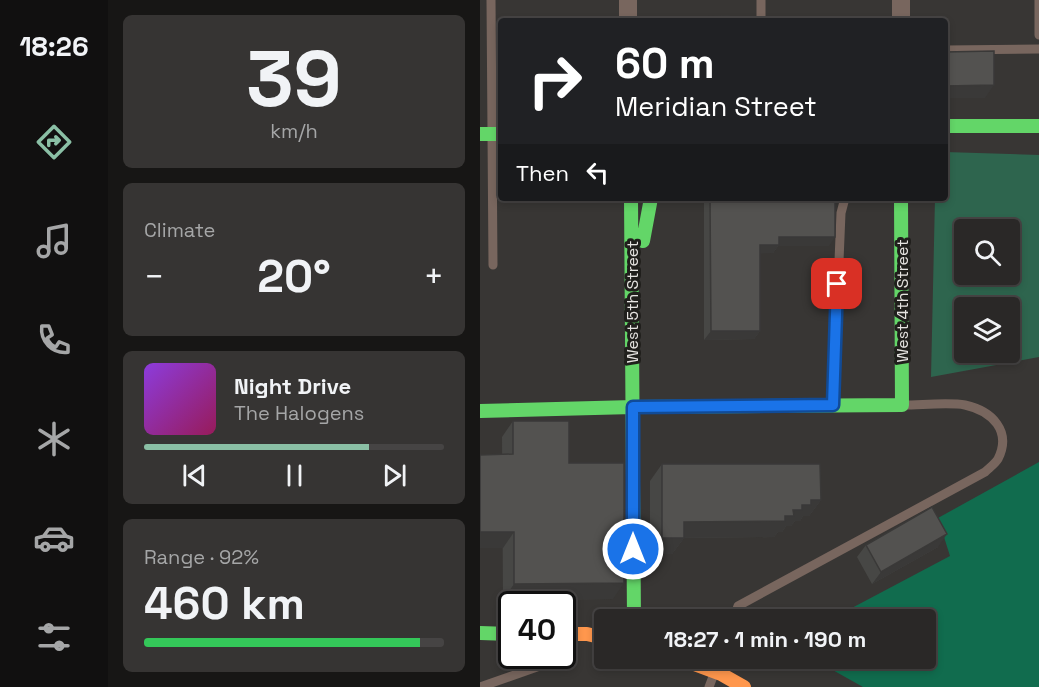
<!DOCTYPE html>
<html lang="en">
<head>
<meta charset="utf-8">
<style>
  body { margin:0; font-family:"Space Grotesk",sans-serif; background:#363433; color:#f1f3f6; height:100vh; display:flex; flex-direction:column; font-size:22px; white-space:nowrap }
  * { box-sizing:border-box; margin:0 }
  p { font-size:20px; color:#a5a6a7 }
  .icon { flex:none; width:33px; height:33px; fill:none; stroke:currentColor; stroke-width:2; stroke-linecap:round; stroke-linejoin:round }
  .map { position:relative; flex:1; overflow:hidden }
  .details { display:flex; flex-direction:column; gap:15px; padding:15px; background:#171615; width:372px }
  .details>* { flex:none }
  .top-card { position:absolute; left:18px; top:18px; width:450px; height:183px; border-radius:6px; box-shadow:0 3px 9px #0003,0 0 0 2px #464444; background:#202124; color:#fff; overflow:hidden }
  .buttons { position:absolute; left:474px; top:219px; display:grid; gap:12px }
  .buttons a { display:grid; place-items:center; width:66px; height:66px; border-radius:6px; background:#2a2827; box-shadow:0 3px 9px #0003,0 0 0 2px #464444; font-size:30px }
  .speed { position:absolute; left:18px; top:591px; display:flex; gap:12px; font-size:30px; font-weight:700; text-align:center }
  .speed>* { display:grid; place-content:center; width:78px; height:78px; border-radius:50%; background:#2a2827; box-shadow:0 3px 9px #0003,0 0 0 2px #464444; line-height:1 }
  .speed .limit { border:3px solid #111; border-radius:9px; background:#fff; color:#111 }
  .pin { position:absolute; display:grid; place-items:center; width:51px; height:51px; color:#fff; margin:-26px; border-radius:12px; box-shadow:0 3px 9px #0006 }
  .me { position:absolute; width:66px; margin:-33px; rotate:0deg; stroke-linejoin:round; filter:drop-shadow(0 0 4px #0008) }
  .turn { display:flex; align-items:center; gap:21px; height:126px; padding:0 18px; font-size:27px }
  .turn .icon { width:78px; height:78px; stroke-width:2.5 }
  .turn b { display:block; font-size:42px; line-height:51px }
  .then { display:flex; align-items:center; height:57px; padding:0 18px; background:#0003; gap:12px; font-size:22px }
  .big { font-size:45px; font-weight:800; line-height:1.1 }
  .details .widget { flex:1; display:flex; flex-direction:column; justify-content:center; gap:9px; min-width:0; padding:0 21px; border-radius:9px; background:#363433 }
  .details .dial { align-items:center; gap:0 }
  .dial b { font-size:78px; line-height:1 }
  .song { display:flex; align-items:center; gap:18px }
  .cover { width:72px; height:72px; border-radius:9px; background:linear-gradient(135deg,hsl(270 70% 55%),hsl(330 70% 35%)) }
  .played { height:6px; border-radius:3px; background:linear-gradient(90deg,#8abfa5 75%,#464444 75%) }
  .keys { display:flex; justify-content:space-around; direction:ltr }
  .heat { display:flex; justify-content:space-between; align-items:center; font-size:33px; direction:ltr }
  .charge { height:9px; border-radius:4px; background:linear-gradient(90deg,#34c759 92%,#464444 0) }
  .trip { position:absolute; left:114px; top:609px; width:342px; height:60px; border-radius:6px; background:#2a2827; box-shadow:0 3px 9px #0003,0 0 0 2px #464444; font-weight:800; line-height:60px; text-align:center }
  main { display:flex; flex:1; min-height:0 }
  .tab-bar { display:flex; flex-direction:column; width:108px; justify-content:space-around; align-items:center; background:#111010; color:#a5a6a7 }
  .tab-bar .icon { width:42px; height:42px }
  .tab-bar .selected { color:#8abfa5 }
  .tab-bar b { font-size:27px; color:#f1f3f6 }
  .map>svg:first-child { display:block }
</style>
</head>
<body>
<main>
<nav class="tab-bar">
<b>18:26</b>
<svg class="icon selected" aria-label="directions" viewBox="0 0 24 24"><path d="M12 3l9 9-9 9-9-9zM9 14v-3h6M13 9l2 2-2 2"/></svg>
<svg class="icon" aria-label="music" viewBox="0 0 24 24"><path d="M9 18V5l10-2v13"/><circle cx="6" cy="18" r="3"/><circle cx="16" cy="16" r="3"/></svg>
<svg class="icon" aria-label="phone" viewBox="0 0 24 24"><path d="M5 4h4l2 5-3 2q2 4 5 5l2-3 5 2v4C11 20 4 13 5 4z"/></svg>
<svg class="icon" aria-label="climate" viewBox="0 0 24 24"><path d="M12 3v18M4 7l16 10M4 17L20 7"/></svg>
<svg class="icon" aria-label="car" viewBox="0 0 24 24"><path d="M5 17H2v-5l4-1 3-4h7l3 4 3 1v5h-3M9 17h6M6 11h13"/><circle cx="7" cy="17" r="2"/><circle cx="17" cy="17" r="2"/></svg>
<svg class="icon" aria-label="filters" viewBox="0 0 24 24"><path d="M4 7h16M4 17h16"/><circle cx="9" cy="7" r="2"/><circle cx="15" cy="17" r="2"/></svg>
</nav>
<section class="details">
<div class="widget dial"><b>39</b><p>km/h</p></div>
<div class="widget"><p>Climate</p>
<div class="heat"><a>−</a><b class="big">20°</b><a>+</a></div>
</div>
<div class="widget">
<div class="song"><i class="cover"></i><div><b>Night Drive</b><p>The Halogens</p></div></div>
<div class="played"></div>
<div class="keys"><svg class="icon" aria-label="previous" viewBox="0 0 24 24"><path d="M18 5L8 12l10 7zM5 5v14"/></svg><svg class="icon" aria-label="pause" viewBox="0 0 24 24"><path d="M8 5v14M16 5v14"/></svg><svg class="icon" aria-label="next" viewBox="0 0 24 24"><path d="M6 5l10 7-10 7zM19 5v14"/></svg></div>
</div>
<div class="widget"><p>Range · 92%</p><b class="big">460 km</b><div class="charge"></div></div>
</section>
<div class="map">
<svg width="559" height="687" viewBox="0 0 559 687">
  <rect width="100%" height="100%" fill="#383634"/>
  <!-- green -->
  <path fill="#2e654e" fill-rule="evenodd" d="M465,152L559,155V357L451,377L455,198H465ZM484,230H530V274H484ZM484,308H530V352H484Z"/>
  <!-- forest -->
  <path fill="#116c4e" d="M559,462V687H383L333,659L446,658V620L351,619L470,556L458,518Z"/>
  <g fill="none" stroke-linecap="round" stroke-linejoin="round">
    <!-- lane -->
    <path stroke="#78665e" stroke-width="9" d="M11,0L13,265
      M281,0V21
      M559,0V35
      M465,50L559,49
      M353,405L361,213L365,198
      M253,620L258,606L505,472C509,468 515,464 518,459C532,431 512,411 485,405C470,402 441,405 424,405
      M0,687L57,667
      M229,687L240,658"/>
    <!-- street -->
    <path stroke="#78665e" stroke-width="18" d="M148,0V21
      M421,0V21"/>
    <!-- fast -->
    <path stroke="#63d668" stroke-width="14" d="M465,126H559
      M0,134H21
      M151,198L154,620
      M163,241L171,198
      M0,411L153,407L422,405L421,198
      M0,633L32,634"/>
    <!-- slow -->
    <path stroke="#ff974d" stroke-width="14" d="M82,634H107L124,638
      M198,658L241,674L264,687"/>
  </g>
  <!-- wall -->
  <path fill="#474745" d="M224,198H355L349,246H298L293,253H280V331L274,339L224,340Z
    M33,421L89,463L133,599L23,600L22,437Z
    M182,464L341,500L329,516H323L320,521H315L311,526H306L302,532H298L294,537L204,538L192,554H170V481Z
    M386,545L458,547L392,584L377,557Z"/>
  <!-- shaded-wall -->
  <path fill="#3a3938" d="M514,85L505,98H465V86Z
    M299,237H355L349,246H298L293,253L274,254L280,245Z
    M231,331H280L274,339L224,340Z
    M331,500H341L329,516H323L320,521H315L311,526H306L302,532H298L294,537L192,538L204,522L305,516Z
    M0,532H34L23,548H0Z
    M467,534L458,547L392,584L401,572Z
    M182,538H204L192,554H170Z
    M144,583L133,599L23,600L34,584Z"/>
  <!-- building -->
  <path fill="#535250" stroke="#3a3938" stroke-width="1.5" d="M249,16V21H218V17Z
    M514,51V85L465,86V52Z
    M230,198H355V237H299V245H280V331H231Z
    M33,421H89V463H144V583L34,584V532H0V455L33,454Z
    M182,464H340L341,500H331V505H322V510H313L314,516H305V521L204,522V538H182Z
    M452,507L467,534L401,572L386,545Z"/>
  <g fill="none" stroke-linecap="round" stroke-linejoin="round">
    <defs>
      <path id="route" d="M153,549V407L353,405L357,284"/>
    </defs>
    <!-- route casing -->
    <use href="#route" stroke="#114b97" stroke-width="15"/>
    <!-- route -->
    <use href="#route" stroke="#1a73e8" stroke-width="10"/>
  </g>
  <g text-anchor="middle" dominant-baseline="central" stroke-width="6" stroke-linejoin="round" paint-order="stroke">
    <!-- street labels -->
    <g font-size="16" fill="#e6e4e1" stroke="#201f1c">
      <text transform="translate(422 301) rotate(-90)">West 4th Street</text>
      <text transform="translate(152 302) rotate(-90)">West 5th Street</text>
    </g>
  </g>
</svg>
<div class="buttons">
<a><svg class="icon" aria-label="search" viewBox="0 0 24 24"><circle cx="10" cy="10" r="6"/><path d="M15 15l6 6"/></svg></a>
<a><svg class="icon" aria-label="layers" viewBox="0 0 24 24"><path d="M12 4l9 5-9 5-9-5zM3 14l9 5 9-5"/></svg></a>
</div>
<div class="speed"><div class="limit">40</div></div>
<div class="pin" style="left:357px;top:284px;background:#d93025"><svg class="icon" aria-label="arrive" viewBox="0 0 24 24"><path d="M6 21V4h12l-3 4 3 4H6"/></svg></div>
<svg class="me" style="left:153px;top:549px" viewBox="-20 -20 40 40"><circle r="17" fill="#1a73e8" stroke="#fff" stroke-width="3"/><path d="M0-11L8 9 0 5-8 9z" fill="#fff"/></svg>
<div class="trip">18:27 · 1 min · 190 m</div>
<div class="top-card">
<div class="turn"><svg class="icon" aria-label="right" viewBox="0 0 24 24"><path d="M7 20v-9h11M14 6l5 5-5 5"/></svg><div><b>60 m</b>Meridian Street</div></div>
<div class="then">Then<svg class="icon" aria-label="left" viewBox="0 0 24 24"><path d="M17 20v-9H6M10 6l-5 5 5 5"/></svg></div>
</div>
</div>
</main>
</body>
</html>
